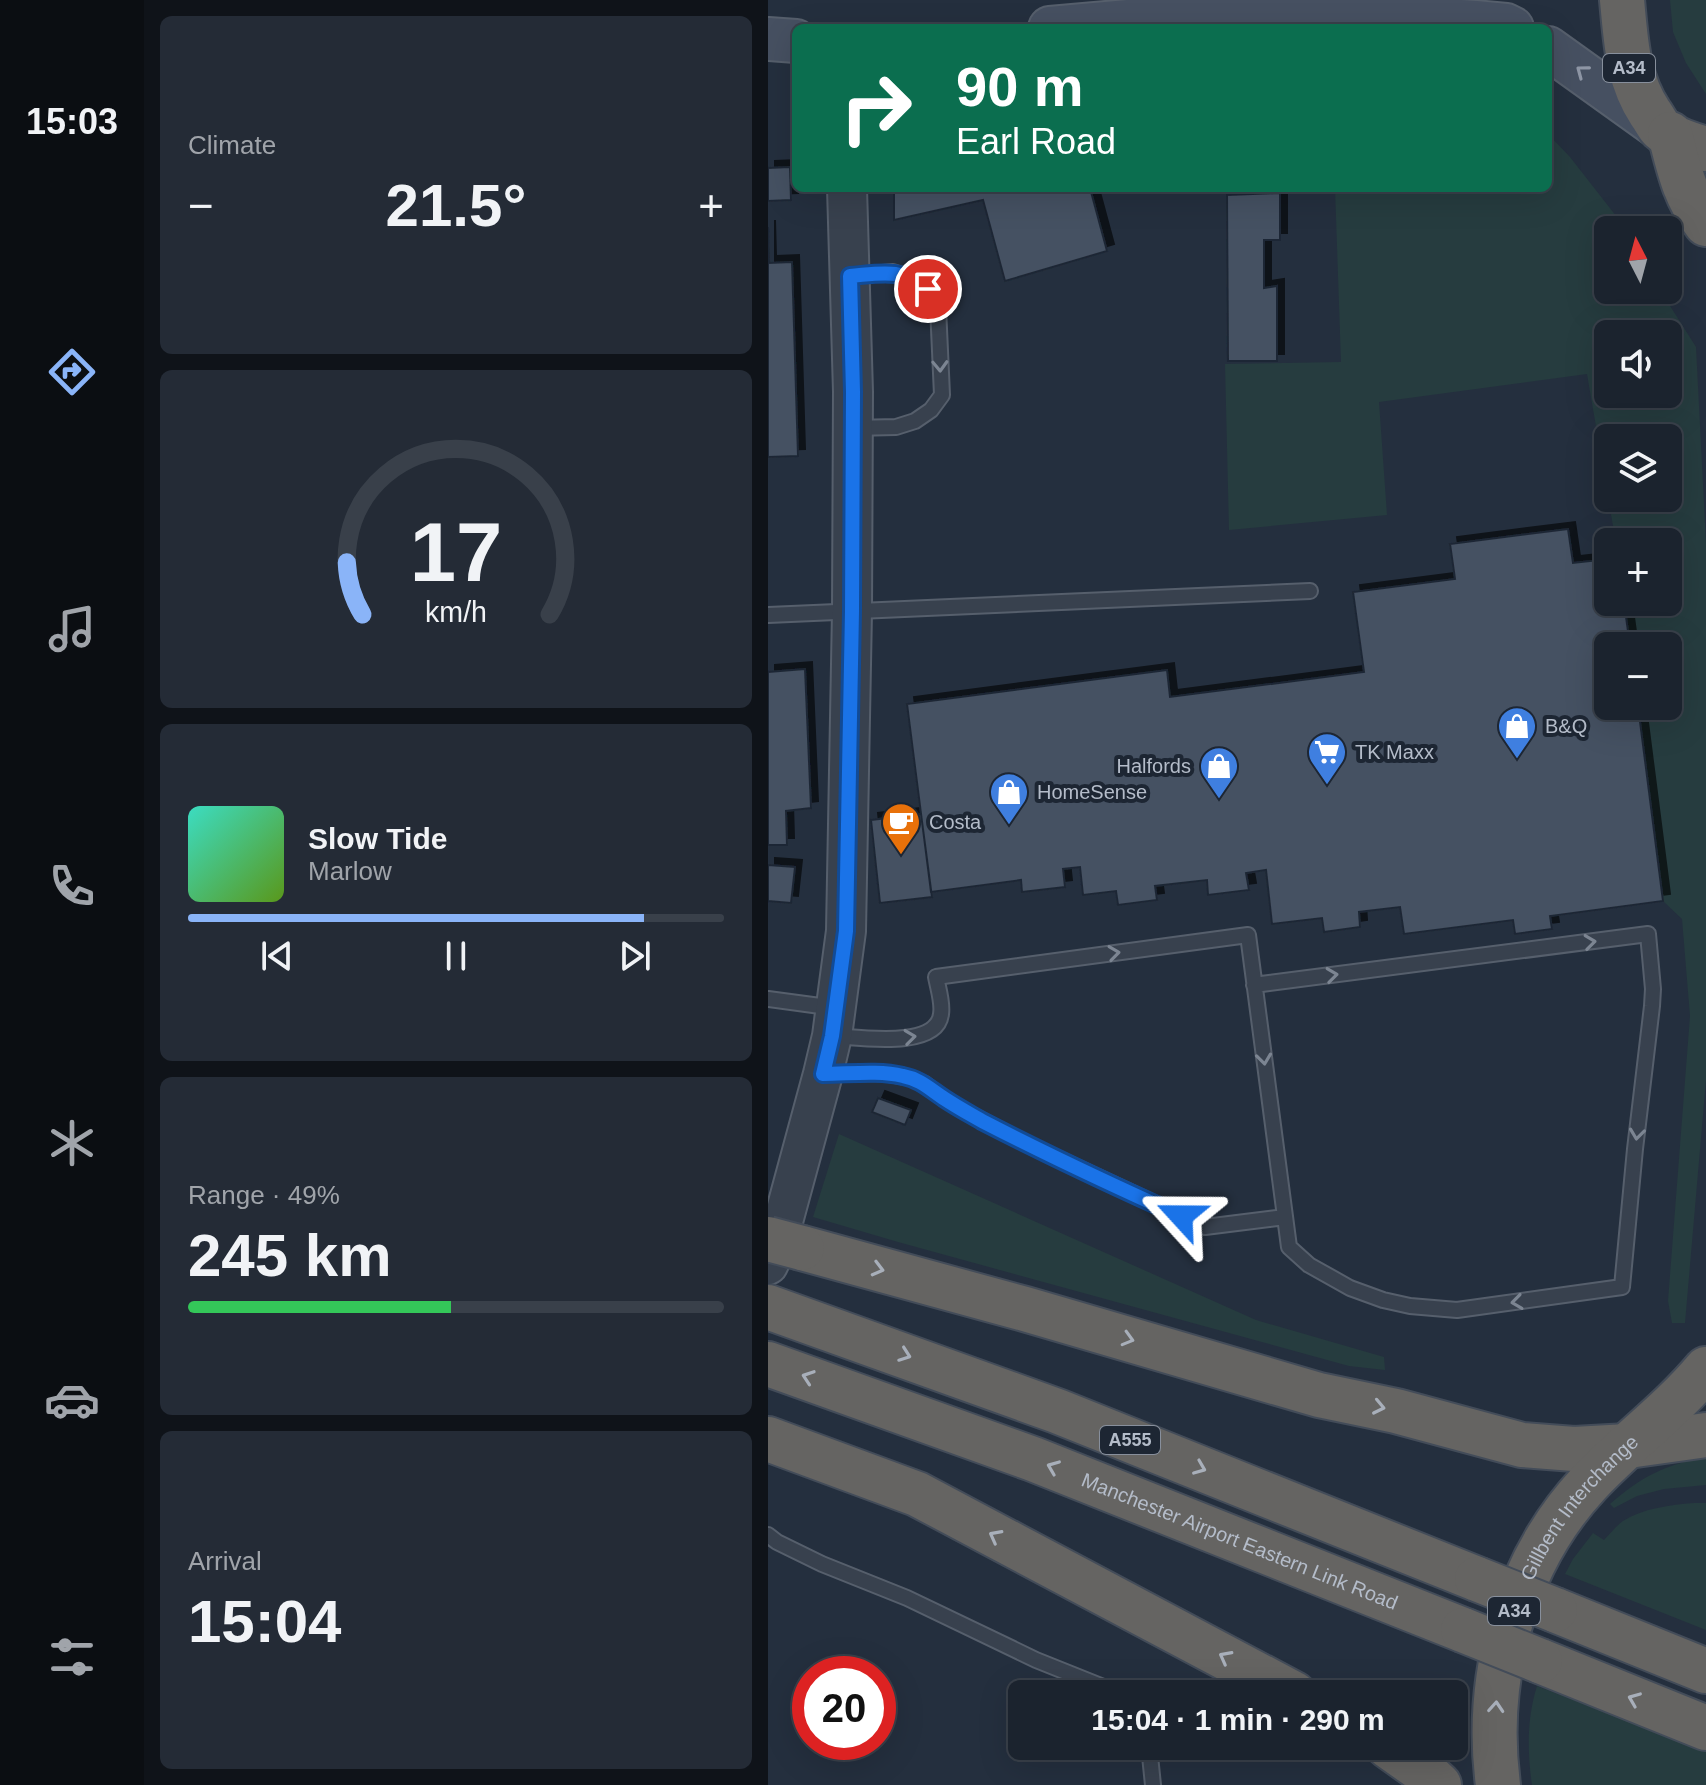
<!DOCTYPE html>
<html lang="en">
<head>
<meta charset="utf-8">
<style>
  body { margin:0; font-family:Arial,sans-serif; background:#242b36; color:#f1f3f6; height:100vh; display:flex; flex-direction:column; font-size:30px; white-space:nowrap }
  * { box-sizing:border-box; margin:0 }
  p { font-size:26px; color:#a0a4aa }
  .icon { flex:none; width:44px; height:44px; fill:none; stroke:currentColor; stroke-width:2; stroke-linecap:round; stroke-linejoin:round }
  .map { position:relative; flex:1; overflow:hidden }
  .details { display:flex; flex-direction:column; gap:16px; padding:16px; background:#0f1319; width:624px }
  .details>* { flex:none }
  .banner { position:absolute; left:24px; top:24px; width:760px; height:168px; border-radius:12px; box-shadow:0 8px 32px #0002,0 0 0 2px #39404a; background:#0b6e4f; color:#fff; overflow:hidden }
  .needle { width:52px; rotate:354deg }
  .buttons { position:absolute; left:826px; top:216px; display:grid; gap:16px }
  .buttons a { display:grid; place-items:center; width:88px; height:88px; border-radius:12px; background:#1b232e; box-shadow:0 8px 32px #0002,0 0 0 2px #39404a; font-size:40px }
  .speed { position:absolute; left:24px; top:1656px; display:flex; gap:16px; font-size:40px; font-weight:700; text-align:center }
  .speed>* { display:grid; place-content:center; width:104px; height:104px; border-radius:50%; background:#1b232e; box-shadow:0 8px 32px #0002,0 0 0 2px #39404a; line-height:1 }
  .speed .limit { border:12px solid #d22; background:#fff; color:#111 }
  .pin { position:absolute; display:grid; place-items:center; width:68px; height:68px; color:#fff; margin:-34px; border:4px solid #fff; border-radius:50%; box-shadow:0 2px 8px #0007 }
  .me { position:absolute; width:88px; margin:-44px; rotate:294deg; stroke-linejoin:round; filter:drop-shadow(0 0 6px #0008) }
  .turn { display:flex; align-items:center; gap:28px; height:168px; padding:0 32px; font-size:36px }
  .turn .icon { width:104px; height:104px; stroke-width:2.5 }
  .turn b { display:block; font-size:56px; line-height:68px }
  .big { font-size:60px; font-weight:800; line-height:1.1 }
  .details .card { flex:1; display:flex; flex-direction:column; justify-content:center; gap:12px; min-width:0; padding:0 28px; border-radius:12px; background:#242b36 }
  .details .dial { align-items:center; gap:0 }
  .dial svg { height:208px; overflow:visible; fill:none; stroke:#39404a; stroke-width:7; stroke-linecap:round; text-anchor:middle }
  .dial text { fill:#f1f3f6; stroke:none }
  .song { display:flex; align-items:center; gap:24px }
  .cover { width:96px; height:96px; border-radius:12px; background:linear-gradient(135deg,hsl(170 70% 55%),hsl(90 70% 35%)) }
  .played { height:8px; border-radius:4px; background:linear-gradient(90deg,#8ab4f8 85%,#39404a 85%) }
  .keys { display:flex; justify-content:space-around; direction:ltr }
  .heat { display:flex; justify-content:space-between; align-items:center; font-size:44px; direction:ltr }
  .charge { height:12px; border-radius:6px; background:linear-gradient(90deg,#34c759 49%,#39404a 0) }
  .trip { position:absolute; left:240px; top:1680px; width:460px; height:80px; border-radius:12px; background:#1b232e; box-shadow:0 8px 32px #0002,0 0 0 2px #39404a; font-weight:800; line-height:80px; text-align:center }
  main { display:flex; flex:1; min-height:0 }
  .tab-bar { display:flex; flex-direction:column; width:144px; justify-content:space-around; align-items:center; background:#0b0e12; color:#a0a4aa }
  .tab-bar .icon { width:56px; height:56px }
  .tab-bar .active { color:#8ab4f8 }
  .tab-bar b { font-size:36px; color:#f1f3f6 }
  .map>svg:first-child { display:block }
</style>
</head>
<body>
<main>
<nav class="tab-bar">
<b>15:03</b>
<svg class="icon active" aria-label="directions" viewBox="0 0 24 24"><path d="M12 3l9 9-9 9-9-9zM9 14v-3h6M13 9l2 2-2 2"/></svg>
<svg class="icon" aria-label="music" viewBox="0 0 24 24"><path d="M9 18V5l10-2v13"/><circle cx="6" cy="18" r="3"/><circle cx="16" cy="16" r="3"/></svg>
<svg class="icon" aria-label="phone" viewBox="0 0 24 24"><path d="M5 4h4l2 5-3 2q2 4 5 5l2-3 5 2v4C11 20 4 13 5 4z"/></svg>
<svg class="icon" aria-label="climate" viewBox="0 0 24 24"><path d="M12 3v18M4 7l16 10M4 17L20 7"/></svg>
<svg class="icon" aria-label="car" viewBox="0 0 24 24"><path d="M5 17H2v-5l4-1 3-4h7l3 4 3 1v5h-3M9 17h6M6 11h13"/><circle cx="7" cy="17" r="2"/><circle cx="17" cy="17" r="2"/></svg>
<svg class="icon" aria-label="filters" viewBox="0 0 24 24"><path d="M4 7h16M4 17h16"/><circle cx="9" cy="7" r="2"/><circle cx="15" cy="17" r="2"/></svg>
</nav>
<section class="details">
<div class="card"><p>Climate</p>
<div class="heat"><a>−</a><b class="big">21.5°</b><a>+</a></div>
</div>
<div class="card dial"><svg viewBox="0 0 100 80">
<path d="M14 69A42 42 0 1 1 86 69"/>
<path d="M14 69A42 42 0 0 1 8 49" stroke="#8ab4f8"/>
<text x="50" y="56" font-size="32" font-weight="700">17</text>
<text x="50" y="72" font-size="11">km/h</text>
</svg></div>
<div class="card">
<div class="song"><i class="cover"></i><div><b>Slow Tide</b><p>Marlow</p></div></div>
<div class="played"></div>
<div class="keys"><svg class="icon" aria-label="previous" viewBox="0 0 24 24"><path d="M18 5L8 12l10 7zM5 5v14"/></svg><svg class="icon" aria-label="pause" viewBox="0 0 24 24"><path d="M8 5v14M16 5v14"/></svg><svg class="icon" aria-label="next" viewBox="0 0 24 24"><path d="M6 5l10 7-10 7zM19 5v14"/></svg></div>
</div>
<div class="card"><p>Range · 49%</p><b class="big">245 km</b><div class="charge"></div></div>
<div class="card"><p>Arrival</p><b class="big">15:04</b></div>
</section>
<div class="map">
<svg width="938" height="1785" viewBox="0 0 938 1785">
  <defs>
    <filter id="shadow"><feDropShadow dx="7" dy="-7" stdDeviation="0" flood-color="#0009"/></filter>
  </defs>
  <rect width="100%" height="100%" fill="#242f3e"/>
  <!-- green -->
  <path fill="#263c3f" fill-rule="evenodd" d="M902,0H938V94L918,63L905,32Z
    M780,134L802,157L859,230H840V290H892L928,347L938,543V1080L917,1323H904L900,1301L922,1016L914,919L895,901L870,706H900V646H862L856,602H900V542H848L840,498H900V438H840V496L819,374L611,402L619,515L461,530L457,364L573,362L567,188H780ZM840,334H900V394H840Z
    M71,1134L488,1320L616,1357L617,1370L581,1366L130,1242L45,1217Z
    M938,1458V1485L896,1489L869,1496L846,1508L842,1504C872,1478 898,1463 938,1458Z
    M926,1503H938V1630L797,1574L805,1559L825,1533L836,1540C842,1534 848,1526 855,1521C876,1508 902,1505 926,1503Z
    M769,1686L938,1751V1785H764C759,1751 759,1718 769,1686Z"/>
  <!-- building -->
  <path fill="#455162" stroke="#1f2835" stroke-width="2" filter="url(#shadow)" d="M22,167L23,200L0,201V168Z
    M126,188H322L339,251L237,281L215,200L126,220Z
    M512,193V240H496V288L509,286V361H460L459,195Z
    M0,227L1,263L24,262L30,456L0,457Z
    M800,529L805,563L840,559V602H856L862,646H840V706H870L895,901L782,916L784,929L747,934L745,920L636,934L632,907L591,912L592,927L556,932L554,918L504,924L498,870L478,873L481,890L440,895L439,880L387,886L389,900L350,905L348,891L315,895L312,867L295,869L297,887L254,892L253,880L163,892L139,704L399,670L402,697L596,672L585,592L687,579L682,544Z
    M37,669L43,808L18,811L19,845H0V672Z
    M153,814L164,897L112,903L103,820Z
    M0,865L27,867L23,903L0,901Z
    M110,1098L143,1110L137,1125L104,1112Z"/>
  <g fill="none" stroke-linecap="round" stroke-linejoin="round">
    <defs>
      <path id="service" d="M83,276L125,272L145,278L160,289L170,307L174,395L163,410L147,421L128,427L85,428
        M0,615L542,591
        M0,999L67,1008
        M64,1036C89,1037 169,1050 173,1014C175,1003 170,988 168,977L480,935L521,1247L541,1265L582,1288L615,1300L642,1306L689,1310L854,1287L867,1149L884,1006L885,989L880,934L486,985
        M58,1074L114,1073L143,1078L157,1084L176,1099L206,1116L261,1145L437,1227L517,1217
        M0,1535L9,1542L54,1564L139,1598L268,1660L353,1694
        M381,1746L385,1785"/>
      <path id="tertiary" d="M0,1265L7,1251L55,1074L64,1036L78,931L84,611L85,392L79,188"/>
      <path id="secondary" d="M538,3L621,16L707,22L738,25L744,28
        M282,28L494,9L538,3L550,0
        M0,39L28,41
        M780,48L893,129"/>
      <g id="trunk">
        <path d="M854,0C858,41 859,78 882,113C886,118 889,125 893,129C904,139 924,145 938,149"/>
        <path d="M902,134C911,169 916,195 938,224"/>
        <path d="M34,1248L257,1309L551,1395L628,1411L754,1445L806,1449L860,1446L938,1435"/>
        <path d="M0,1307L289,1411L709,1579"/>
        <path id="s1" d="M0,1364L265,1459L695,1630"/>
        <path d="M0,1439L149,1494L526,1694"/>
        <path d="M787,1610L938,1671"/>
        <path d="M772,1661L938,1728"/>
        <path d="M620,1746L658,1773L671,1785"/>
        <path id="s2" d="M730,1785C716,1678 746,1564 820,1484C857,1444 902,1412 938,1369"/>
      </g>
    </defs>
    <!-- service casing -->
    <use href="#service" stroke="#565f6c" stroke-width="18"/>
    <!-- tertiary casing -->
    <use href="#tertiary" stroke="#565f6c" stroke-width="42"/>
    <!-- secondary casing -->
    <use href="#secondary" stroke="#565f6c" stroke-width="46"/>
    <!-- trunk casing -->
    <use href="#trunk" stroke="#434c59" stroke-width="48"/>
    <!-- service -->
    <use href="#service" stroke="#38414e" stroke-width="14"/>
    <!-- tertiary -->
    <use href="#tertiary" stroke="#38414e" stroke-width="38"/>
    <!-- secondary -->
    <use href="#secondary" stroke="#465061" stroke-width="42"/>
    <!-- trunk -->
    <use href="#trunk" stroke="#656462" stroke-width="44"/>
    <defs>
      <path id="trunk-bridge" d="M0,1239L34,1248
        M709,1579L787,1610
        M695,1630L772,1661"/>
    </defs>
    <!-- trunk-bridge casing -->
    <use href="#trunk-bridge" stroke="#434c59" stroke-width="48" stroke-linecap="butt"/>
    <!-- trunk-bridge -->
    <use href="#trunk-bridge" stroke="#656462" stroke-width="44"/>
  </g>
  <!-- one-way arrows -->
  <defs><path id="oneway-chevron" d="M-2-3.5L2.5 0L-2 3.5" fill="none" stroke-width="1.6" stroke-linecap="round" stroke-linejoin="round" transform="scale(2)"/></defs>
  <use stroke="#8e96a5" href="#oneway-chevron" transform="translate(814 71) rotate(-143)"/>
  <g stroke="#7c8592">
    <use href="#oneway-chevron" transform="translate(172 366) rotate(88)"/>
    <use href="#oneway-chevron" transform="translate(822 942) rotate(-7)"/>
    <use href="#oneway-chevron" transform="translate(346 953) rotate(-8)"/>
    <use href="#oneway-chevron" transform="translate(564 975) rotate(-7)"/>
    <use href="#oneway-chevron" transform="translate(142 1037) rotate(-7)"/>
    <use href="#oneway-chevron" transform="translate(496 1059) rotate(83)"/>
    <use href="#oneway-chevron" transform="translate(869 1134) rotate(97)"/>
    <use href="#oneway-chevron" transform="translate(749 1302) rotate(172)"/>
  </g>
  <g stroke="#a8afba">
    <use href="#oneway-chevron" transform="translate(110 1269) rotate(15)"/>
    <use href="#oneway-chevron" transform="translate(360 1339) rotate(16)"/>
    <use href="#oneway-chevron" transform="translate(137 1355) rotate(20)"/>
    <use href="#oneway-chevron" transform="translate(40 1377) rotate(-161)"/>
    <use href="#oneway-chevron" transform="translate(611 1407) rotate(12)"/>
    <use href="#oneway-chevron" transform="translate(285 1467) rotate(-158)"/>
    <use href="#oneway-chevron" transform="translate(432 1468) rotate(22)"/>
    <use href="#oneway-chevron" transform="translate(227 1536) rotate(-152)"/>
    <use href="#oneway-chevron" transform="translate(457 1657) rotate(-152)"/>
    <use href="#oneway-chevron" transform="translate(866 1699) rotate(-158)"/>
    <use href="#oneway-chevron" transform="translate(728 1707) rotate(-86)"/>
  </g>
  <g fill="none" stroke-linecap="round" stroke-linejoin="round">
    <defs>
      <path id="route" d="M160,289C131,268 116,273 82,276L85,392L84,611L78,931L64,1036L55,1074C81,1074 110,1070 135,1076C152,1079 163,1090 177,1099C189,1107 202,1114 214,1121C280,1155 346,1186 413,1216"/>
    </defs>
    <!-- route casing -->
    <use href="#route" stroke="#114b97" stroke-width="20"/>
    <!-- route -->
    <use href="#route" stroke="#1a73e8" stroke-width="14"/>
  </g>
  <!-- icons -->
  <defs>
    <symbol id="shop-pin" viewBox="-11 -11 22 30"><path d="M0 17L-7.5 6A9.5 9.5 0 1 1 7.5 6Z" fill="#3f7fe0" stroke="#1d2633"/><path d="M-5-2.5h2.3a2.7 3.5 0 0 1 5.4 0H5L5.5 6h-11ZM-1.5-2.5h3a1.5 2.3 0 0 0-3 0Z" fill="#fff"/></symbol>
    <symbol id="supermarket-pin" viewBox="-11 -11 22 30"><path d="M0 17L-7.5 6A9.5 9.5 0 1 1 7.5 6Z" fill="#3f7fe0" stroke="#1d2633"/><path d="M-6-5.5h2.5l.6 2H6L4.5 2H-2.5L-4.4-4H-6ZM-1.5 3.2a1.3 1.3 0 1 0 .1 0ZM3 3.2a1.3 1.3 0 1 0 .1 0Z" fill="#fff"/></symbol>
    <symbol id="cafe-pin" viewBox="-11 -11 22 30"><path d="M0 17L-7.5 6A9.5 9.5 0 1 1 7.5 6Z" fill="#e8710a" stroke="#1d2633"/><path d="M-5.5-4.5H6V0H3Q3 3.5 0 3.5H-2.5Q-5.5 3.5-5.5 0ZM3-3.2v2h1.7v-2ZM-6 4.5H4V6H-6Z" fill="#fff"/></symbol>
  </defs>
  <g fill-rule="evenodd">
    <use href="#shop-pin" x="727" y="704" width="44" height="60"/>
    <use href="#supermarket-pin" x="537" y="730" width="44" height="60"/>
    <use href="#shop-pin" x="429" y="744" width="44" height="60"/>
    <use href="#shop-pin" x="219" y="770" width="44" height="60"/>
    <use href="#cafe-pin" x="111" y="800" width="44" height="60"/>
  </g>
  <g text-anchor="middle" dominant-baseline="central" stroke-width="8" stroke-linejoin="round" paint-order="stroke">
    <!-- shield labels -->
    <g fill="#1d2633" stroke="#878f9c" stroke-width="2">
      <rect x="835" y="54" width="52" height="28" rx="6"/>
      <rect x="332" y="1426" width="60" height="28" rx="6"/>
      <rect x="720" y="1597" width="52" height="28" rx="6"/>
    </g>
    <g font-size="18" font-weight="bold" fill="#b4bcc9">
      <text x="861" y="68">A34</text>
      <text x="362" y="1440">A555</text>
      <text x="746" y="1611">A34</text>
    </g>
    <!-- poi labels -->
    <g font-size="20" fill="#b4bcc9" stroke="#1d2633" text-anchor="start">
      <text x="777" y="726">B&amp;Q</text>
      <text x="587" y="752">TK Maxx</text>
      <text x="423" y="766" text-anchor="end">Halfords</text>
      <text x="269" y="792">HomeSense</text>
      <text x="161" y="822">Costa</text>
    </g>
    <!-- street labels -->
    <g font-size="20" fill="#b4bcc9" stroke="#1d2633">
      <text stroke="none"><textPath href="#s2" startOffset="300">Gillbent Interchange</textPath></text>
      <text stroke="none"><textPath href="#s1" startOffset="504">Manchester Airport Eastern Link Road</textPath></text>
    </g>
  </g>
</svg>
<div class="buttons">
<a><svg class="needle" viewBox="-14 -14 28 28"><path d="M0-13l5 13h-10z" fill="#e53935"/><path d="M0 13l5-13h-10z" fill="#a0a4aa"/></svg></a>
<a><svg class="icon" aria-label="sound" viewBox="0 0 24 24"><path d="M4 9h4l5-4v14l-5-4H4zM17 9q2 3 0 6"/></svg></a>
<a><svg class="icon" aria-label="layers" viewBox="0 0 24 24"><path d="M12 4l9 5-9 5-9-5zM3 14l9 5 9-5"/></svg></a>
<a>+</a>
<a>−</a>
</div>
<div class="speed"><div class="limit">20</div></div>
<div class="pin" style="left:160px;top:289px;background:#d93025"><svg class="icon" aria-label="arrive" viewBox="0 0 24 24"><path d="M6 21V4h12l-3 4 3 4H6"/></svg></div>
<svg class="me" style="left:413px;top:1216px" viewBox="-20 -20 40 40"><path d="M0-17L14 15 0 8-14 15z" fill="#1a73e8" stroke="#fff" stroke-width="4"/></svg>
<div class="trip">15:04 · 1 min · 290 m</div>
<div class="banner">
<div class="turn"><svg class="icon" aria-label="right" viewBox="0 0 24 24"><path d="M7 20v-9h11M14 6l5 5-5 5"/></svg><div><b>90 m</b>Earl Road</div></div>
</div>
</div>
</main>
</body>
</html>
